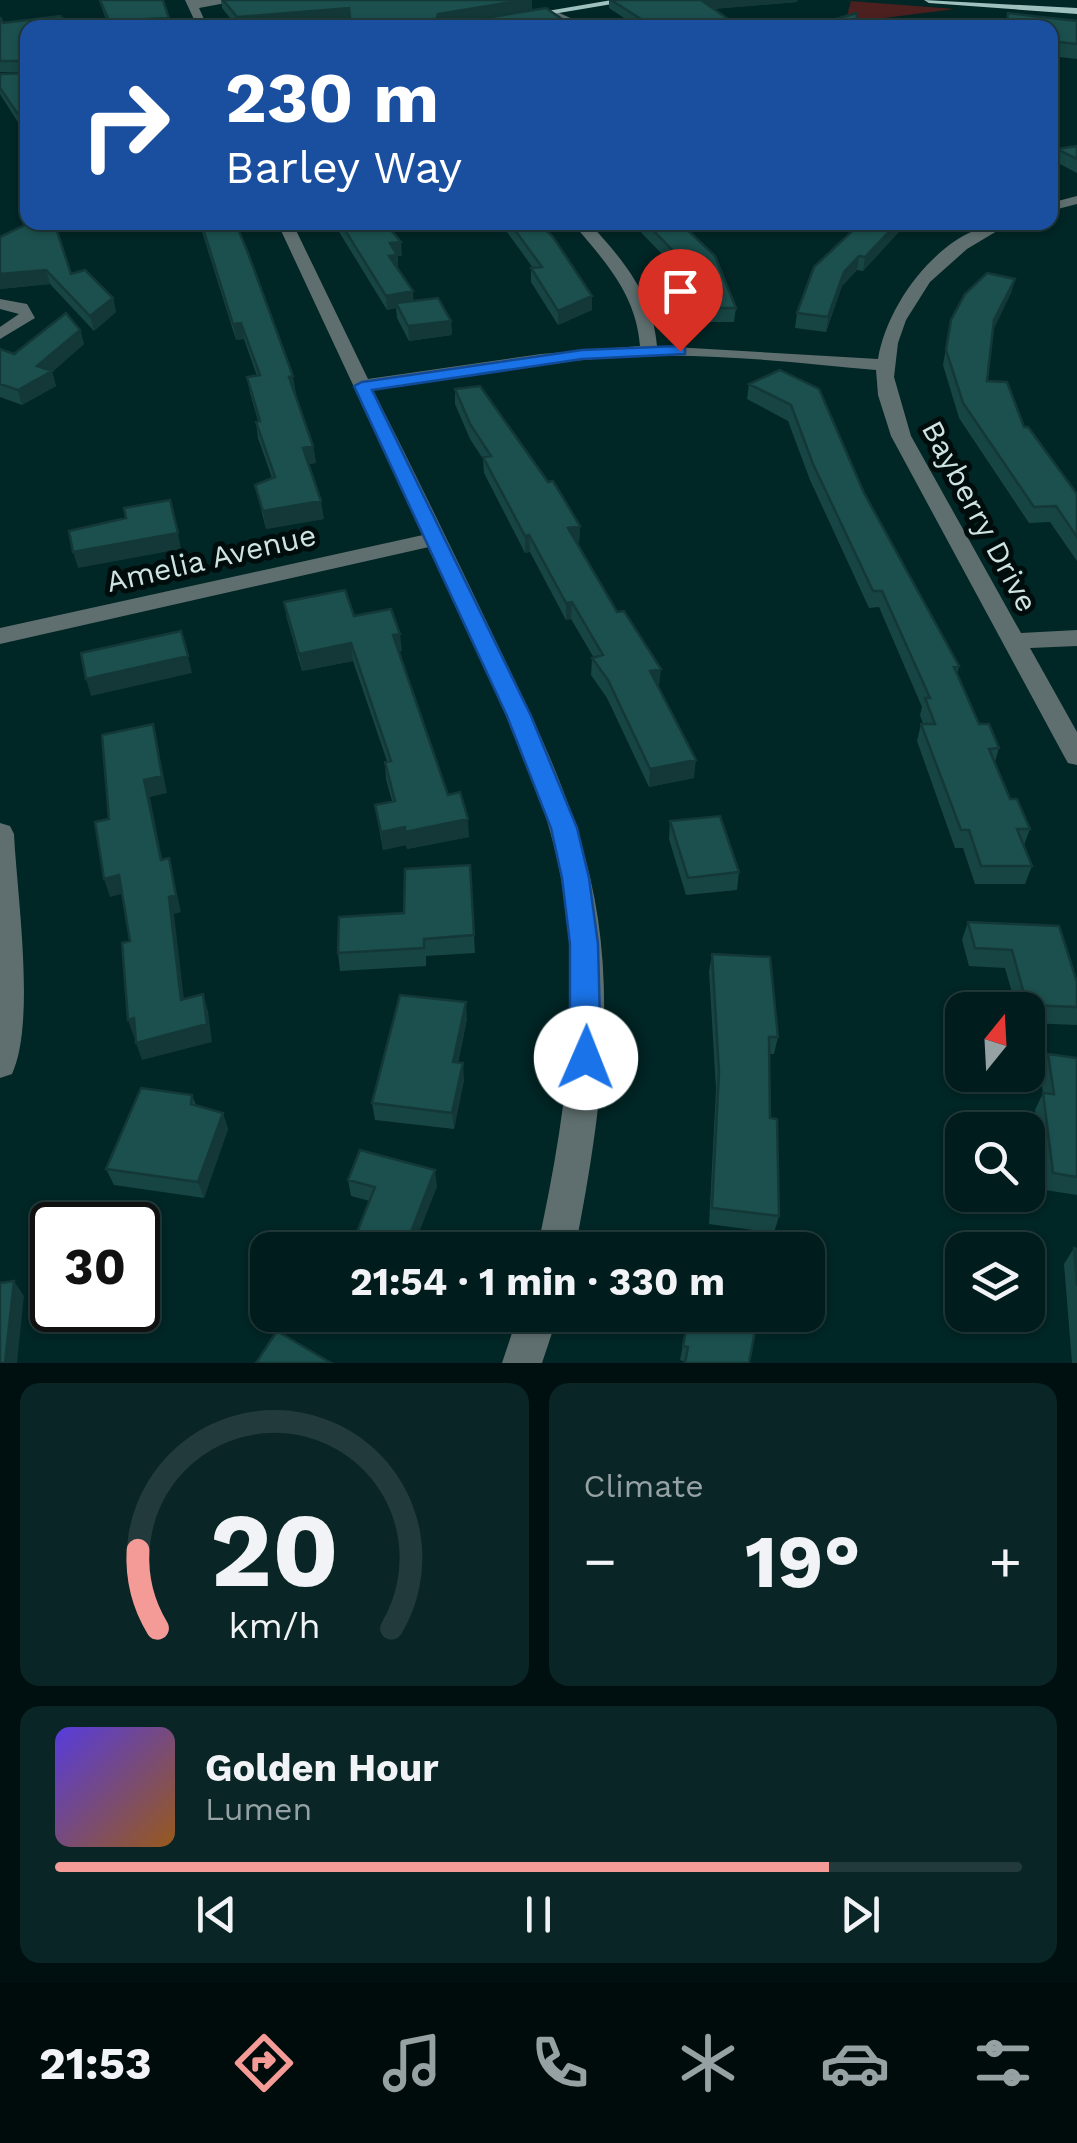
<!DOCTYPE html>
<html lang="en">
<head>
<meta charset="utf-8">
<style>
  body { margin:0; font-family:"Work Sans",sans-serif; background:#0a2525; color:#f1f3f6; height:100vh; display:flex; flex-direction:column; font-size:38px; white-space:nowrap }
  * { box-sizing:border-box; margin:0 }
  p { font-size:32px; color:#95a1a3 }
  .icon { flex:none; width:55px; height:55px; fill:none; stroke:currentColor; stroke-width:2; stroke-linecap:round; stroke-linejoin:round }
  .map { position:relative; height:1363px; overflow:hidden }
  .sheet { display:flex; flex-direction:column; gap:20px; padding:20px; background:#000f0f; flex:1 }
  .sheet>* { flex:none }
  .top-card { position:absolute; left:20px; top:20px; width:1038px; height:210px; border-radius:20px; box-shadow:0 2px 8px #0004,0 0 0 2px #223a3b; background:#1a4fa0; color:#fff; overflow:hidden }
  .needle { width:65px; rotate:18deg }
  .fabs { position:absolute; left:945px; top:992px; display:grid; gap:20px }
  .fabs a { display:grid; place-items:center; width:100px; height:100px; border-radius:20px; background:#001c1c; box-shadow:0 2px 8px #0004,0 0 0 2px #223a3b; font-size:50px }
  .speed { position:absolute; left:30px; top:1202px; display:flex; gap:20px; font-size:50px; font-weight:700; text-align:center }
  .speed>* { display:grid; place-content:center; width:130px; height:130px; border-radius:50%; background:#001c1c; box-shadow:0 2px 8px #0004,0 0 0 2px #223a3b; line-height:1 }
  .speed .limit { border:5px solid #111; border-radius:15px; background:#fff; color:#111 }
  .pin { position:absolute; display:grid; place-items:center; width:85px; height:85px; color:#fff; margin:-102px -42px; border-radius:50% 50% 50% 0; rotate:-45deg; box-shadow:0 0 10px #0007 }
  .pin .icon { rotate:45deg }
  .me { position:absolute; width:110px; margin:-55px; rotate:1deg; stroke-linejoin:round; filter:drop-shadow(0 0 8px #0008) }
  .turn { display:flex; align-items:center; gap:35px; height:210px; padding:0 40px; font-size:45px }
  .turn .icon { width:130px; height:130px; stroke-width:2.5 }
  .turn b { display:block; font-size:70px; line-height:85px }
  .big { font-size:75px; font-weight:700; line-height:1.1 }
  .sheet .widget { flex:1; display:flex; flex-direction:column; justify-content:center; gap:15px; min-width:0; padding:0 35px; border-radius:20px; background:#0a2525 }
  .sheet .dial { align-items:center; gap:0 }
  .dial svg { height:260px; overflow:visible; fill:none; stroke:#223a3b; stroke-width:7; stroke-linecap:round; text-anchor:middle }
  .dial text { fill:#f1f3f6; stroke:none }
  .song { display:flex; align-items:center; gap:30px }
  .cover { width:120px; height:120px; border-radius:15px; background:linear-gradient(135deg,hsl(250 70% 55%),hsl(30 70% 35%)) }
  .played { height:10px; border-radius:5px; background:linear-gradient(90deg,#f59b97 80%,#223a3b 80%) }
  .keys { display:flex; justify-content:space-around; direction:ltr }
  .heat { display:flex; justify-content:space-between; align-items:center; font-size:55px; direction:ltr }
  .sheet .tiles { flex:1; display:grid; gap:20px; grid-template-columns:1fr 1fr }
  .widget:last-child { grid-column:span 2 }
  .trip { position:absolute; left:250px; top:1232px; width:575px; height:100px; border-radius:20px; background:#001c1c; box-shadow:0 2px 8px #0004,0 0 0 2px #223a3b; font-weight:700; line-height:100px; text-align:center }
  .menu { display:flex; height:160px; justify-content:space-around; align-items:center; background:#000b0b; color:#95a1a3 }
  .menu .icon { width:70px; height:70px }
  .menu .on { color:#f59b97 }
  .menu b { font-size:45px; color:#f1f3f6 }
  .map>svg:first-child { display:block }
</style>
</head>
<body>
<div class="map">
<svg width="1077" height="1363" viewBox="0 0 1077 1363">
  <rect width="100%" height="100%" fill="#002625"/>
  <!-- green -->
  <path fill="#4c201f" d="M851,1L955,9L845,23Z"/>
  <g fill="none" stroke-linecap="round" stroke-linejoin="round">
    <!-- minor -->
    <path fill="#5f6f6f" fill-rule="evenodd" d="M185,0H242L199,8L208,28H198Z
      M547,10H553L592,28H577L547,14Z
      M1077,196V204L1050,211V203Z
      M277,222H292L368,379L541,354L640,346C636,293 604,261 572,222H588C622,258 653,295 657,346L878,359C888,299 947,222 1012,222L967,249L930,282L906,320L898,343L894,377L911,436L1021,633L1077,630V646L1030,648L1077,732V765L1068,763L1064,756L891,436L878,395L876,370C800,363 723,354 647,356C555,359 464,375 373,390C414,471 454,553 493,635C537,727 583,817 598,919C614,1029 596,1141 575,1250H537C566,1116 588,977 553,842C526,740 473,643 429,547L0,644V628L423,535Z
      M0,299L27,304L35,318L0,339V327L19,314L0,309Z
      M0,823L10,826L14,834C17,894 36,1022 12,1074L0,1078Z
      M518,1315H558L542,1363H502Z"/>
    <!-- major -->
    <path fill="#9ec1bf" fill-rule="evenodd" d="M612,0H636L517,20L512,17Z
      M924,0L1077,8V14L929,3Z"/>
  </g>
  <!-- wall -->
  <path fill="#174543" d="M99,0H163L171,28H109Z
    M221,0H532V9L461,21L575,28L350,19L238,28L222,8Z
    M609,0H798L797,2L713,9L741,28H639L609,8Z
    M1008,13L1077,21V59L1050,56V28H1005Z
    M0,17L3,23L28,28V138L0,94V74L26,72H0Z
    M1077,146V173L1054,161L1057,149Z
    M31,222H108L56,229L71,274L113,298L116,312L94,331L50,284L0,289V237Z
    M199,222H235L313,446L316,463L308,464L324,519L266,529L255,485L272,478L258,438L256,422L258,421L250,393L247,377L257,376L244,339L236,340Z
    M333,222H384L402,256H398V268L414,301L451,321L452,335L409,341L397,318L396,308L387,310Z
    M500,222H538L592,310L558,325L531,282V268H533Z
    M631,222H679L736,308L734,322H703L701,313L695,312L684,277Z
    M862,222H908L863,271L857,270L842,286L826,332L795,328L797,313Z
    M1015,279L1011,293L993,329L987,381L1077,494V561L1050,522L1029,523L959,418L943,365L951,320Z
    M80,330L84,344L52,372L56,386L22,405L0,397V349L14,354Z
    M780,370L864,493L959,666L957,674L979,724L999,748L995,762L1010,799L1030,829L1024,845L1032,866L1025,884H975L963,848H955L917,741L921,724H923L920,715L922,707L879,607L869,608L810,480L788,421L747,399L749,384Z
    M455,389L580,526L579,543H577L659,686L658,687L694,778L649,787L607,698L591,675L592,658H594L571,619L566,620L530,552L525,553L484,473L483,459L470,439L455,404Z
    M284,602L354,616L402,651L398,652L448,795L469,837L407,849L406,845L383,850L375,805L392,801L386,779L385,762L387,761L353,661L302,671L287,619Z
    M670,821L739,872L737,890L686,895L669,839Z
    M470,865L475,953L426,956V966L340,971L338,953L404,913Z
    M968,922L1077,982V1025L1028,1023V1010H1017L1005,968L969,966L962,940Z
    M712,954L778,1037L774,1054H769L770,1118L779,1216L774,1233L709,1224L716,1089L709,971Z
    M467,1019L458,1062L464,1080L454,1129L375,1120L372,1103Z
    M1048,1054L1077,1058V1195L1045,1190L1035,1110L1043,1093L1040,1071Z
    M192,1095L196,1105L223,1113L228,1129L204,1198L114,1185L106,1169Z
    M348,1180L437,1187L370,1201L351,1196Z
    M1074,1248L1077,1249V1363H1072L1064,1264Z
    M362,1315H387L385,1322Z
    M689,1315L749,1363L685,1362L680,1360Z"/>
  <!-- shaded-wall -->
  <path fill="#133837" d="M524,0H532V9L438,24L436,20L438,14Z
    M701,0H798L797,2L700,10Z
    M349,8L350,19L244,28H238L237,17Z
    M169,18L171,28H149L148,19Z
    M54,222H108V223L55,229Z
    M898,222H908L863,271L865,257Z
    M401,242L402,256H398V268L390,270V243Z
    M859,256L857,270L842,286L826,332L828,317L844,272Z
    M46,270L50,284L0,289V274Z
    M1015,279L1011,293L991,335L994,320Z
    M413,291L414,306L396,303V308L387,310L386,296Z
    M592,296V310L558,325V311Z
    M113,298L116,312L94,331L90,316Z
    M451,321L452,335L409,341L408,326Z
    M241,323L244,339L236,340L233,324Z
    M80,330L84,344L52,372L56,386L22,405L18,390L37,366Z
    M293,376L296,393H291L289,377Z
    M313,446L316,463L305,465L303,448Z
    M321,501L324,519L266,529L263,511Z
    M580,526L579,543L568,545V528Z
    M178,533L181,549L78,568L73,552Z
    M529,535L530,552L525,553V536Z
    M572,602L571,619L566,620V603Z
    M400,634L402,651L395,652L393,635Z
    M351,643L353,661L302,671L299,654Z
    M188,656L192,673L91,696L86,679Z
    M661,669L659,686L648,689L650,671Z
    M153,724L167,793L150,797L166,878L161,860L144,780Z
    M696,760L694,778L649,787L650,769Z
    M468,819L469,837L407,849L406,845L383,850L381,832L405,827Z
    M169,858L181,912L174,914L186,1017L181,1000L169,897Z
    M119,875L125,893L110,897L104,879Z
    M203,994L208,1011L212,1042L142,1060L136,1043Z
    M466,1002L467,1019L455,1079L453,1062Z
    M134,1018L140,1036L134,1037L128,1020Z
    M463,1063L464,1080L454,1129L452,1113Z
    M223,1113L228,1129L204,1198L198,1182Z
    M435,1170L437,1187L412,1250H404Z
    M14,1281L24,1296L17,1363H5Z"/>
  <!-- building -->
  <path fill="#1b504e" stroke="#133837" stroke-width="2.5" d="M100,0H163L169,18L148,19L151,28H112Z
    M223,0H524L438,14L436,20L468,21L546,8L575,28H351L349,8L237,17Z
    M611,0H701L741,28H655Z
    M857,13L856,28H804Z
    M1008,13L1077,21V44L1050,41V28H1006Z
    M60,16L73,28H28V61H0V17L3,23Z
    M28,63V129L0,88V74L25,73Z
    M1077,146V159L1057,149Z
    M31,222H54L71,274L85,270L113,298L90,316L46,270L0,274V237Z
    M201,222H235L248,253L293,376L289,377L313,446L303,448L321,501L263,511L255,485L275,477L256,422L260,421L247,377L260,375L241,323L233,324Z
    M340,222H384L401,242L390,243L397,255L389,256L413,291L386,296Z
    M509,222H538L553,237L592,296L558,311L531,268L542,267Z
    M645,222H679L715,256L736,308H705L702,298H696L685,263Z
    M862,222H898L865,257L859,256L844,272L828,317L797,313L814,267Z
    M987,273L1015,279L994,320L987,381L1007,382L1024,427H1028L1077,494V537L1056,506L1034,507L963,403L946,350L951,320L965,294Z
    M438,298L451,321L408,326L396,303Z
    M66,313L80,330L37,366L52,371L18,390L0,384V349L14,354Z
    M780,370L819,389L864,493L959,666L954,667L979,724H989L999,748L989,749L1010,799H1017L1030,829H1017L1032,866H981L969,830H961L921,724H935L925,698H930L882,591H873L813,464L791,405L749,384Z
    M480,386L548,482L553,481L580,526L568,528L617,612L624,611L661,669L650,671L696,760L650,769L608,680L592,658L603,655L572,602L566,603L529,535L525,536L483,457L491,456L470,424L455,389Z
    M170,500L178,533L73,552L69,531L126,518L124,508Z
    M345,590L354,616L391,609L400,634L393,635L448,795L460,792L468,819L405,832V827L381,832L375,805L395,801L385,762L391,761L351,643L299,654L284,602Z
    M181,631L188,656L86,679L81,653Z
    M153,724L162,776L144,780L161,860L169,858L176,895L169,897L181,1000L203,994L207,1024L136,1043L134,1018L128,1020L122,943L130,941L119,875L104,879L95,822L109,819L102,735Z
    M720,816L739,872L688,878L670,821Z
    M470,865L474,935L424,939V948L338,953L339,917L404,913L405,869Z
    M968,922L1059,926L1077,982V1007L1027,1005L1012,950L975,948Z
    M712,954L770,957L778,1037H769L770,1118L777,1119L779,1216L712,1208L719,1072Z
    M400,995L466,1002L453,1062L463,1063L452,1113L372,1103Z
    M1048,1054L1077,1058V1177L1053,1173L1043,1093L1054,1094Z
    M141,1088L192,1095L191,1104L223,1113L198,1182L106,1169Z
    M360,1150L435,1170L404,1250H350L375,1187L348,1180Z
    M1074,1248L1077,1249V1286Z
    M14,1281L5,1363H0V1283Z
    M689,1315H758L749,1363H685L688,1347L683,1346Z
    M277,1331L331,1363H256Z"/>
  <!-- route -->
  <path fill="#1a73e8" stroke="#114b97" stroke-width="2.5" d="M680,346L685,348V354L582,359L372,390L531,716L577,828L589,878L598,944L601,1058L596,1068L586,1072L575,1068L570,1058V944L562,878L551,828L507,716L354,386L362,382L582,350Z"/>
  <g text-anchor="middle" dominant-baseline="central" stroke-width="10" stroke-linejoin="round" paint-order="stroke">
    <!-- street labels -->
    <g font-size="30" fill="#cfe4e2" stroke="#010c0c">
      <text transform="translate(980 516) rotate(62)">Bayberry Drive</text>
      <text transform="translate(211 558) rotate(-13)">Amelia Avenue</text>
    </g>
  </g>
</svg>
<div class="fabs">
<a><svg class="needle" viewBox="-14 -14 28 28"><path d="M0-13l5 13h-10z" fill="#e53935"/><path d="M0 13l5-13h-10z" fill="#95a1a3"/></svg></a>
<a><svg class="icon" aria-label="search" viewBox="0 0 24 24"><circle cx="10" cy="10" r="6"/><path d="M15 15l6 6"/></svg></a>
<a><svg class="icon" aria-label="layers" viewBox="0 0 24 24"><path d="M12 4l9 5-9 5-9-5zM3 14l9 5 9-5"/></svg></a>
</div>
<div class="speed"><div class="limit">30</div></div>
<div class="pin" style="left:680px;top:351px;background:#d93025"><svg class="icon" aria-label="arrive" viewBox="0 0 24 24"><path d="M6 21V4h12l-3 4 3 4H6"/></svg></div>
<svg class="me" style="left:586px;top:1058px" viewBox="-20 -20 40 40"><circle r="19" fill="#fff"/><path d="M0-13L10 11 0 6-10 11z" fill="#1a73e8"/></svg>
<div class="trip">21:54 · 1 min · 330 m</div>
<div class="top-card">
<div class="turn"><svg class="icon" aria-label="right" viewBox="0 0 24 24"><path d="M7 20v-9h11M14 6l5 5-5 5"/></svg><div><b>230 m</b>Barley Way</div></div>
</div>
</div>
<section class="sheet">
<div class="tiles">
<div class="widget dial"><svg viewBox="0 0 100 80">
<path d="M14 69A42 42 0 1 1 86 69"/>
<path d="M14 69A42 42 0 0 1 8 45" stroke="#f59b97"/>
<text x="50" y="56" font-size="32" font-weight="700">20</text>
<text x="50" y="72" font-size="11">km/h</text>
</svg></div>
<div class="widget"><p>Climate</p>
<div class="heat"><a>−</a><b class="big">19°</b><a>+</a></div>
</div>
<div class="widget">
<div class="song"><i class="cover"></i><div><b>Golden Hour</b><p>Lumen</p></div></div>
<div class="played"></div>
<div class="keys"><svg class="icon" aria-label="previous" viewBox="0 0 24 24"><path d="M18 5L8 12l10 7zM5 5v14"/></svg><svg class="icon" aria-label="pause" viewBox="0 0 24 24"><path d="M8 5v14M16 5v14"/></svg><svg class="icon" aria-label="next" viewBox="0 0 24 24"><path d="M6 5l10 7-10 7zM19 5v14"/></svg></div>
</div>
</div>
</section>
<nav class="menu">
<b>21:53</b>
<svg class="icon on" aria-label="directions" viewBox="0 0 24 24"><path d="M12 3l9 9-9 9-9-9zM9 14v-3h6M13 9l2 2-2 2"/></svg>
<svg class="icon" aria-label="music" viewBox="0 0 24 24"><path d="M9 18V5l10-2v13"/><circle cx="6" cy="18" r="3"/><circle cx="16" cy="16" r="3"/></svg>
<svg class="icon" aria-label="phone" viewBox="0 0 24 24"><path d="M5 4h4l2 5-3 2q2 4 5 5l2-3 5 2v4C11 20 4 13 5 4z"/></svg>
<svg class="icon" aria-label="climate" viewBox="0 0 24 24"><path d="M12 3v18M4 7l16 10M4 17L20 7"/></svg>
<svg class="icon" aria-label="car" viewBox="0 0 24 24"><path d="M5 17H2v-5l4-1 3-4h7l3 4 3 1v5h-3M9 17h6M6 11h13"/><circle cx="7" cy="17" r="2"/><circle cx="17" cy="17" r="2"/></svg>
<svg class="icon" aria-label="filters" viewBox="0 0 24 24"><path d="M4 7h16M4 17h16"/><circle cx="9" cy="7" r="2"/><circle cx="15" cy="17" r="2"/></svg>
</nav>
</body>
</html>
